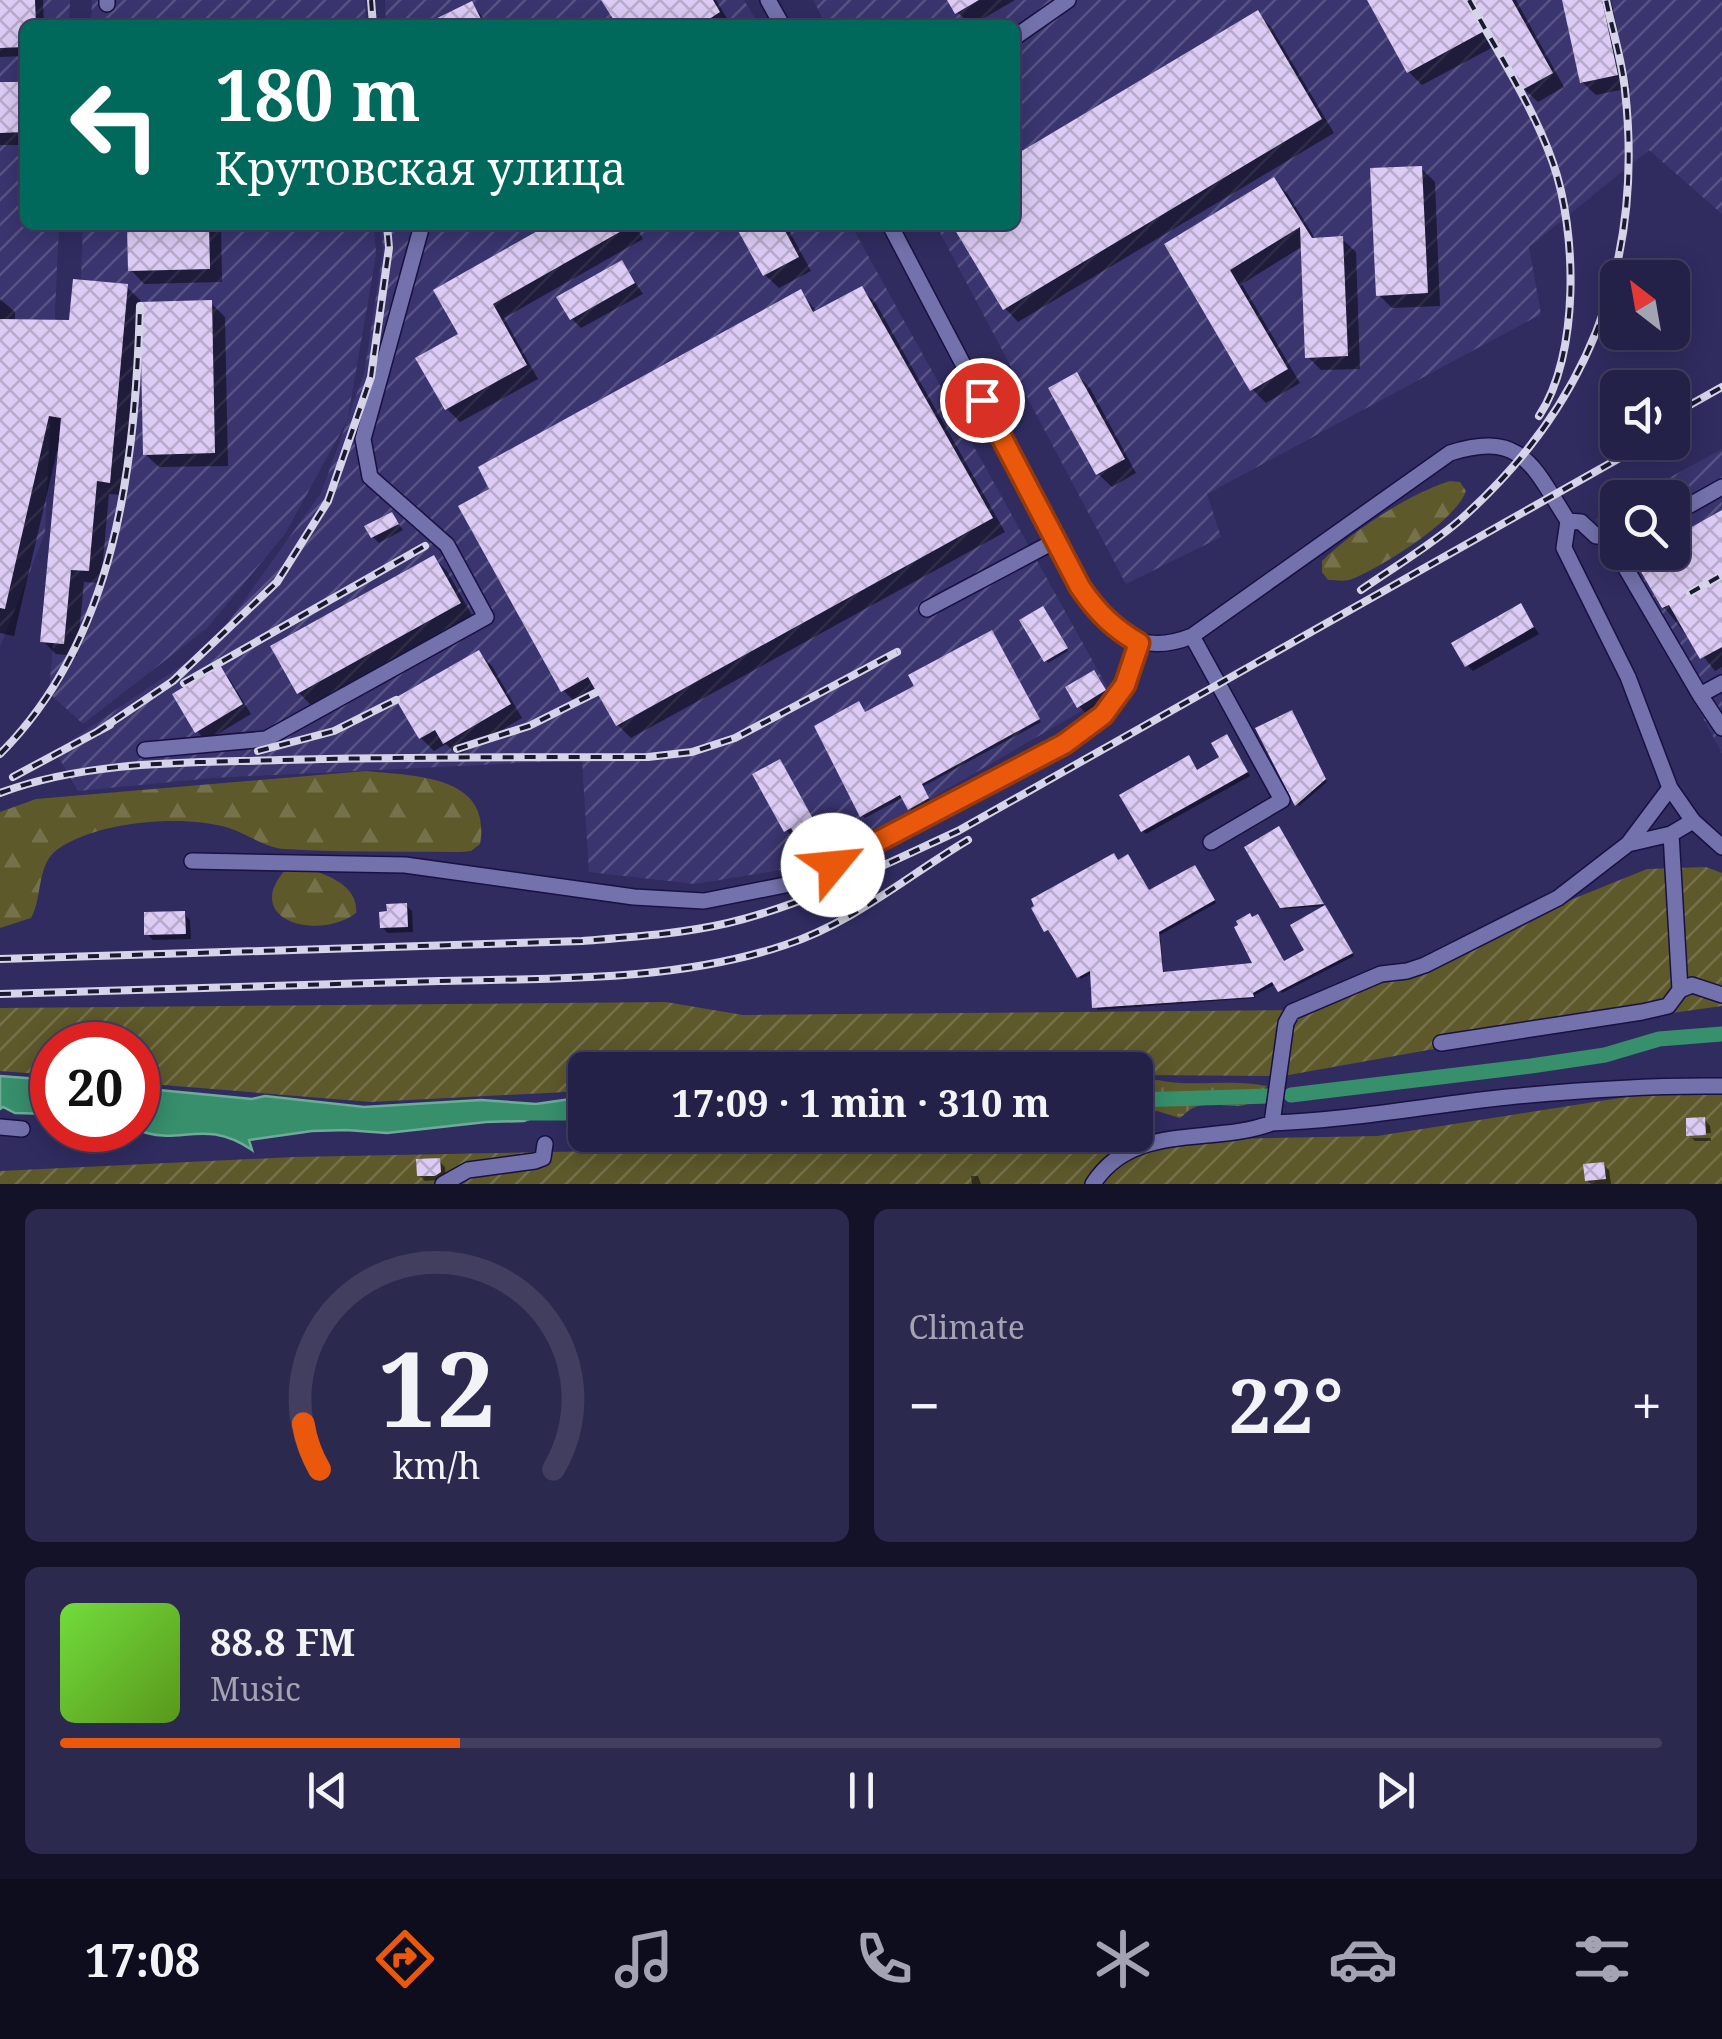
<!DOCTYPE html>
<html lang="en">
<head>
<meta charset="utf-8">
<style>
  body { margin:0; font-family:"Noto Serif",serif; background:#2c294f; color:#f1f3f6; height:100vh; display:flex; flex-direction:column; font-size:38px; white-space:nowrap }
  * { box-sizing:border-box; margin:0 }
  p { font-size:32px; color:#a3a3b4 }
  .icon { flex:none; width:55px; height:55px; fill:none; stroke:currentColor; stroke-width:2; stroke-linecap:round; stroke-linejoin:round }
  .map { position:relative; height:1184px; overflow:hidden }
  .sheet { display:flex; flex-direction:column; gap:25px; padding:25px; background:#141228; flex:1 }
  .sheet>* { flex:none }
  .guide { position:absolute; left:20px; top:20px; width:1000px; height:210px; border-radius:15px; box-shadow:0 5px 25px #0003,0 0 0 2px #413e60; background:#00695c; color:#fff; overflow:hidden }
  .needle { width:65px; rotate:329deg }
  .buttons { position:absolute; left:1600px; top:260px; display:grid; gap:20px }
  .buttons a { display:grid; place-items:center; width:90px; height:90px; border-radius:15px; background:#242148; box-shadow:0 5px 25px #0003,0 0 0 2px #413e60; font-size:50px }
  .speed { position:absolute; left:30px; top:1022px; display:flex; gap:20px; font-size:50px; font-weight:700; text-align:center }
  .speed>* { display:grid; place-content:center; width:130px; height:130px; border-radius:50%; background:#242148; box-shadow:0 5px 25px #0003,0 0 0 2px #413e60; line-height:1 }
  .speed .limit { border:15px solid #d22; background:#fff; color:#111 }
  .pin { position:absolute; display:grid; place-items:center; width:85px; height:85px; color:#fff; margin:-42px; border:5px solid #fff; border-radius:50%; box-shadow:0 2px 10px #0007 }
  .me { position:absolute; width:110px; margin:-55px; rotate:62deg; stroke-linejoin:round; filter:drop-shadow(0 0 8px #0008) }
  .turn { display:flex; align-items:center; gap:35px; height:210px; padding:0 30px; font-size:45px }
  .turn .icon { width:130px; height:130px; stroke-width:2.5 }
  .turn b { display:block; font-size:70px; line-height:85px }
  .big { font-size:75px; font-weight:700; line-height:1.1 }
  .sheet .tile { flex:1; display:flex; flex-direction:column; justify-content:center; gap:15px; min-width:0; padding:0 35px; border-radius:15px; background:#2c294f }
  .sheet .dial { align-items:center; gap:0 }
  .dial svg { height:260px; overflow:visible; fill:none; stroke:#413e60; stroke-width:7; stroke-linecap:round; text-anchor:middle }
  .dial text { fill:#f1f3f6; stroke:none }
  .song { display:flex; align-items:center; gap:30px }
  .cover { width:120px; height:120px; border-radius:15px; background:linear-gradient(135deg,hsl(100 70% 55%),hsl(90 70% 35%)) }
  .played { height:10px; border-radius:5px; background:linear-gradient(90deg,#ea580c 25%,#413e60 25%) }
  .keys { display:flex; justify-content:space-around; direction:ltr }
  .heat { display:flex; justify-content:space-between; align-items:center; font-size:55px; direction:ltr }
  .sheet .tiles { flex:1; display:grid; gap:25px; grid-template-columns:1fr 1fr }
  .tile:last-child { grid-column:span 2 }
  .trip { position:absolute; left:568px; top:1052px; width:585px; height:100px; border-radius:15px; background:#242148; box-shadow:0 5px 25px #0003,0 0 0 2px #413e60; font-weight:700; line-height:100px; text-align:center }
  .dock { display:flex; height:160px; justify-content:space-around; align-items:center; background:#0e0d1d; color:#a3a3b4 }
  .dock .icon { width:70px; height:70px }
  .dock .on { color:#ea580c }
  .dock b { font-size:45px; color:#f1f3f6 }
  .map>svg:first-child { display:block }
</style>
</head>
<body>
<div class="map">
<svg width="1722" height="1184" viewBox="0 0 1722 1184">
  <defs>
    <pattern id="industrial-furrows" width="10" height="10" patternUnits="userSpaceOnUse" patternTransform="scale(2.5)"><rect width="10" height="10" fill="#3a356f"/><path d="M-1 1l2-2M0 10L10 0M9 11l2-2" fill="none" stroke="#575384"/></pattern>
    <pattern id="forest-firs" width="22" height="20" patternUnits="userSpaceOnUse" patternTransform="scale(2.5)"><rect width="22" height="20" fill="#5d592b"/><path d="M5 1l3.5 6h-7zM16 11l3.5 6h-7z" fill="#75714b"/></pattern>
    <pattern id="wetland-marsh" width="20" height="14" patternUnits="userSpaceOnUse" patternTransform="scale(2.5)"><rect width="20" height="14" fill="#5d592b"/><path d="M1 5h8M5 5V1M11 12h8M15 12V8" fill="none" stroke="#75714b"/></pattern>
    <pattern id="garden-furrows" width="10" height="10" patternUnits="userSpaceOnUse" patternTransform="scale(2.5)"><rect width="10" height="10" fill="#5d592b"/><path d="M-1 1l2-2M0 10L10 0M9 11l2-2" fill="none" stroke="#75714b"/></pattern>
    <pattern id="building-cross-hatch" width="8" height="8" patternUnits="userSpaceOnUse" patternTransform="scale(2.5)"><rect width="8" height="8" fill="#dccbf5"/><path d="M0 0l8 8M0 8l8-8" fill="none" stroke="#b7aacb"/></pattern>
  </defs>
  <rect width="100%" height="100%" fill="#302c60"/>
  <!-- industrial -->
  <path fill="url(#industrial-furrows)" d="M0,0H70L69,25H25V225H59L45,533L0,647Z
    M92,0H365L366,25H91Z
    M385,0H744L759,25H386Z
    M813,0H1722V214L1649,150L1529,247L1541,314L1207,494L1221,537L1126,584L936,225H1015V25H826Z
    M83,225H374L376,255L348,417L364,374L383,251L381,225H851L1111,694L818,864L695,884L589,872L582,760L212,778L78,791L55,751L212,645L321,493L348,419L285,534L207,628L83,724L49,693L79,329Z
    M1722,449V753L1595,519L1617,507L1618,552H1672V498L1634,497Z"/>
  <!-- forest -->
  <path fill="url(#forest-firs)" d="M1450,481L1460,482L1466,491C1456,521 1382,567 1352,579C1345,582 1336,580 1328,580L1322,572V561C1351,532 1410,493 1450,481Z
    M366,771C412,776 493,774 480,844L471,851L461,852C403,851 343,853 285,849C266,848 247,834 229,828C183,814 98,821 58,849C36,864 43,897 31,918L0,928V812L36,799Z
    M308,869C329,875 359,887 356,913C320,941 241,921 285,870Z"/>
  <!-- wetland -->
  <path fill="url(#wetland-marsh)" d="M1158,1080C1196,1088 1230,1078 1267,1086C1247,1122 1219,1096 1193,1108C1188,1110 1184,1115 1180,1118L1157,1111L1135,1114V1081Z
    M752,1135H918C864,1142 805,1146 752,1135Z"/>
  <!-- garden -->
  <path fill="url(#garden-furrows)" d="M1706,867L1722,873V1006L1501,1037L1283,1076L1135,1075V1070H585V1091L371,1102L138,1083V1045H52V1075L0,1071V1008L666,1002L743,1015L1298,1010L1647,869Z
    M1722,1082V1184H0V1171L294,1157L1377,1136Z"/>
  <!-- water -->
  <path fill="#378f6c" stroke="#6eac98" stroke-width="2.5" d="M0,1076L52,1080V1114L15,1113L3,1107L0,1109Z
    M138,1088L252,1099L265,1096L364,1107L481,1100L536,1104L585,1097V1114L547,1112L524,1121L486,1122L387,1133L346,1130L312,1131L249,1140L252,1150C204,1117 179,1147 138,1130Z"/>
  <!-- shadow -->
  <path fill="#0007" d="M0,0H43L44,25H25V56L0,57Z
    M604,0H716L731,25H619Z
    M950,0H1015L972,25L957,12Z
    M1370,0H1516L1564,87L1538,102L1524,89L1499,44L1422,85L1409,72Z
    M1565,0H1611L1630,88L1596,95L1582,82Z
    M472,4L489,25H429Z
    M1257,13L1271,27L1334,133L1018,322L1005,308L955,225H1015V158Z
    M0,84H25V145H0Z
    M1421,168L1435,182L1440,306L1392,308L1378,294Z
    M1274,180L1287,193L1316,240L1342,239L1356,252L1360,369L1321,370L1308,357L1303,246L1242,284L1300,383L1266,403L1252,389L1168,245Z
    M130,225H221L222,282L144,284L131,270Z
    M553,225H635L643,239L504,318L538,379L460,422L447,409L461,335Z
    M738,225H786L811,271L779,288L765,275Z
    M622,263L643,294L581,328L572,319Z
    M127,287L140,300V304L211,303L225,317L228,466L159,467L145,454L142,312H139L122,495L109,494L101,583L84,582L77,656L56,654L43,641L60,451H57L14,636L0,633V299L15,312V322L72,323Z
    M861,289L875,302L1005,532L631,738L618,725L599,691L577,704L563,690L800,292L818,313Z
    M1077,375L1090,388L1136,473L1112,487L1098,474Z
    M1722,512V667L1715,671L1664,607L1672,552Z
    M392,515L403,530L379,543L373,537Z
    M434,558L447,571L473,617L312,706L299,693L273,647Z
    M1520,606L1539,634L1473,671L1467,665Z
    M1045,611L1068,651L1048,663L1046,660Z
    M993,635L1041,722L922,787L930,801L912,811L904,797L865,818L862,816L917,687Z
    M479,653L492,666L522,718L458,756L446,744L434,751L421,738Z
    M219,668L229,678L251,714L206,741L197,731Z
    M1094,673L1110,697L1085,712L1079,706Z
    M1294,715L1327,782L1299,806L1259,729Z
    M1230,740L1250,776L1146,834L1143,831L1198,772L1223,758Z
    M780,762L823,838L842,828L853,845L816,865L811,860L796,832L791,835L786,830Z
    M1281,832L1324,906L1284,909L1282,906Z
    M1197,870L1216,903L1160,935L1164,974L1284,964L1308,951L1328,911L1354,956L1282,993L1276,984L1255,995V998L1097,1010L1092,973L1081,979L1052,931H1046L1149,893Z
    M406,905L412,911L413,932L388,933L382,927Z
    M184,914L190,920L191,939L153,940L147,934Z
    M1704,1119L1710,1126L1711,1133H1691V1137L1689,1135Z
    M1692,1138H1711V1141H1695Z
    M439,1161L445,1167L446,1179L425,1181L419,1175Z
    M1603,1164L1609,1170L1611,1184H1591L1587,1180Z
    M971,1176H978L981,1184H972Z"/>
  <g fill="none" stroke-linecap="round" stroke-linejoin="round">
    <!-- canal -->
    <path stroke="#378f6c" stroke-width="15" d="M1291,1095L1531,1066L1605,1055L1659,1039L1722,1034
      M1135,1100L1269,1096
      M526,1113H585"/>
  </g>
  <!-- building -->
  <path fill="url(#building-cross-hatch)" d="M0,0H35L36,25H25V47L0,48Z
    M601,0H713L720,12L700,25H617Z
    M947,0H979L955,14Z
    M1367,0H1512L1553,73L1522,90L1488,29L1407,73Z
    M1562,0H1602L1618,75L1580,83Z
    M472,1L484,25H423Z
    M1258,10L1322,119L1003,310L952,225H1015V155Z
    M0,82H25V132L0,133Z
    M1422,166L1428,293L1376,296L1370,168Z
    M1274,177L1312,238L1343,236L1348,356L1305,358L1300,227L1230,270L1288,369L1250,391L1164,244Z
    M127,225H209L210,269L128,271Z
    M548,225H632L493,304L527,365L445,410L415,358L458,334L433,290Z
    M735,225H782L799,257L763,276Z
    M622,260L635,283L570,320L556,297Z
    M73,279L128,284L110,483L97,481L89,571L71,570L64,644L40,642L61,418L49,416L5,609L0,608V319L69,320Z
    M862,286L993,518L616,726L588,677L561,692L458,506L489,489L478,467L801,289L813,312Z
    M212,300L215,453L143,455L140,302Z
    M1077,372L1125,459L1096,475L1048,388Z
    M1722,510V647L1700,659L1669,605L1662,608L1633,558L1644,552H1672V538Z
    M392,512L399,524L371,538L364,526Z
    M434,555L461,603L297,694L270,646Z
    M1521,603L1534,627L1465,667L1451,643Z
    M1043,606L1068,648L1044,662L1019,620Z
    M992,630L1040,719L922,784L929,798L908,810L900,795L860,817L814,726L859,701L865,712L914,686L908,675Z
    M479,650L511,704L443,744L435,730L419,739L395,698Z
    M220,665L243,704L195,733L172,694Z
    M1094,670L1106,690L1077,708L1065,687Z
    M1292,710L1326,779L1295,806L1255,728Z
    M1227,734L1248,772L1141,832L1119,795L1189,755L1197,770L1219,757L1211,743Z
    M780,759L822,835L842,825L850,839L809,861L791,828L784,832L752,774Z
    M1279,826L1324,904L1280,908L1244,847Z
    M1114,853L1118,860L1128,854L1149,890L1195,865L1215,900L1159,932L1163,972L1252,963L1234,927L1238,925L1236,921L1250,913L1252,917L1258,914L1284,961L1304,950L1290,925L1325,905L1353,953L1278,992L1272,982L1253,993L1254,997L1092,1008L1090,971L1077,978L1052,936L1048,930L1044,932L1031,908L1034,906L1031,899Z
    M407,903L408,927L380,928L379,912L387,911L386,904Z
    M185,911L186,934L144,935V912Z
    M1705,1117L1706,1135L1686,1136V1118Z
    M440,1158L441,1172L435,1176H417L416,1159Z
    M1604,1162L1606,1179L1585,1181L1583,1164Z"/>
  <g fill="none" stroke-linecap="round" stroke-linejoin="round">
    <defs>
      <path id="minor" d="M107,0V4
        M768,0L782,25
        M1015,37L1068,0
        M890,225L1080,587C1109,630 1138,658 1192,636L1450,453C1523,430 1533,467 1568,521L1564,548L1628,677L1670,788L1693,821L1722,847
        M1672,515L1722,487
        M1568,521L1581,522L1596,536H1614
        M1607,536L1700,695L1722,683
        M927,609L1055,541
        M1192,636L1282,800L1211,842
        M1700,695L1722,728
        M145,750L266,739L486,617L447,545L370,477L363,439L422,225
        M1671,834L1680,990
        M1628,844L1671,834L1693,821
        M192,861L405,865L634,897L704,901L800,882L1064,744C1112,709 1120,699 1139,643
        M1441,1043L1642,1012L1668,1006L1680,990L1692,985L1722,995
        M1272,1123C1352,1120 1430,1105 1508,1097C1579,1090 1651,1085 1722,1086
        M0,1127L22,1129
        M443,1184L468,1170L535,1161L543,1158L545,1144
        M1093,1184C1133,1121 1212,1146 1272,1123L1286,1023L1292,1012L1381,974L1407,971L1425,965L1558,898L1628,844L1670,788"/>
    </defs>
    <!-- minor casing -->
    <use href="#minor" stroke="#191143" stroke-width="18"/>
    <!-- minor -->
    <use href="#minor" stroke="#7372ac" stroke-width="15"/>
    <defs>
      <path id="rail" d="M371,0L373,25
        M1469,0C1498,53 1533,106 1553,163C1577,231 1580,355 1539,416
        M1672,415L1722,387
        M1361,590C1394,567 1430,546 1460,520C1590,405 1644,261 1625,90C1622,60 1612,29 1606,0
        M1690,593L1722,575
        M184,683L425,546
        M97,732L173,681L277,582L328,501L371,377L389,248L387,225
        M457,749L529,726L597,692
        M258,751L334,731L396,700
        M0,754C117,637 135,464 140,306
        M13,777L110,725
        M0,793C89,760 186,763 280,760C402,757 525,757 648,757L692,752L735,738L897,652
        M0,959L582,941C631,937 680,934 728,923C807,904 884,865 958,831L1648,442
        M0,994C146,990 293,985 439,981C553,978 675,982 785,945C853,923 907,876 968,840"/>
    </defs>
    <!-- rail casing -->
    <use href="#rail" stroke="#d5d4e8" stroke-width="8"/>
    <!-- rail -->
    <use href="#rail" stroke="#1a1930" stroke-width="4" stroke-dasharray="11" stroke-linecap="butt"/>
  </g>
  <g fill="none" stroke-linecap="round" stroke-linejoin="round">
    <defs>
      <path id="route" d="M833,865L1064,744L1103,715L1125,685L1139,643C1113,628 1097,612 1080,587L982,400"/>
    </defs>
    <!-- route casing -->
    <use href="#route" stroke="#983908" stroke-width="25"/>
    <!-- route -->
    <use href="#route" stroke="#ea580c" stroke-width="18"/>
  </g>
</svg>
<div class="buttons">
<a><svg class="needle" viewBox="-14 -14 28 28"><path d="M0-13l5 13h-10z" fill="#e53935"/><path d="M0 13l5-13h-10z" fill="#a3a3b4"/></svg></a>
<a><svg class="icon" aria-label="sound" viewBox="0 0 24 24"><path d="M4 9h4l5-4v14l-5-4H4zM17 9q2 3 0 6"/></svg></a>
<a><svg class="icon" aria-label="search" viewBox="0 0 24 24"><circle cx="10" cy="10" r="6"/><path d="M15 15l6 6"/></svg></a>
</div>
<div class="speed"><div class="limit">20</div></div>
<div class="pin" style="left:982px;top:400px;background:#d93025"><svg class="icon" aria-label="arrive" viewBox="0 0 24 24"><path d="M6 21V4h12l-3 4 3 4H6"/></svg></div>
<svg class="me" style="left:833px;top:865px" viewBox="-20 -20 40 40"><circle r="19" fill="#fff"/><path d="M0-13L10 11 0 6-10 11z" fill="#ea580c"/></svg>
<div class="trip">17:09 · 1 min · 310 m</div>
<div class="guide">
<div class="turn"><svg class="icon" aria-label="left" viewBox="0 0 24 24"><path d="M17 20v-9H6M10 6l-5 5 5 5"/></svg><div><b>180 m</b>Крутовская улица</div></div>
</div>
</div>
<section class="sheet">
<div class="tiles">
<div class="tile dial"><svg viewBox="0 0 100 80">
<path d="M14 69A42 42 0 1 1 86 69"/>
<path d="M14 69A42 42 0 0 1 9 55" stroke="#ea580c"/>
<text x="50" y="56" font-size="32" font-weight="700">12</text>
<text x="50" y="72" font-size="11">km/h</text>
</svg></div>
<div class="tile"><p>Climate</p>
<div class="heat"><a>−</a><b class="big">22°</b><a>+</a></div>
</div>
<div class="tile">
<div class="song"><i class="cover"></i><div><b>88.8 FM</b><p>Music</p></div></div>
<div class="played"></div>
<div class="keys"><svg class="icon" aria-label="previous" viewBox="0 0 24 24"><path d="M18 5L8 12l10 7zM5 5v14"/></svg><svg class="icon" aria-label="pause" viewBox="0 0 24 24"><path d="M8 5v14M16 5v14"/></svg><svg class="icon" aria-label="next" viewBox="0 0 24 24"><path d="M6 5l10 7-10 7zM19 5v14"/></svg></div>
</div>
</div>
</section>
<nav class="dock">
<b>17:08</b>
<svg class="icon on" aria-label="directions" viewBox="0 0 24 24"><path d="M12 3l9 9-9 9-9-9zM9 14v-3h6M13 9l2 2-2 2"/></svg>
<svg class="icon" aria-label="music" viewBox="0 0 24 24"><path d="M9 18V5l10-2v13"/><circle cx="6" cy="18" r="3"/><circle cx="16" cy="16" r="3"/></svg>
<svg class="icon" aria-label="phone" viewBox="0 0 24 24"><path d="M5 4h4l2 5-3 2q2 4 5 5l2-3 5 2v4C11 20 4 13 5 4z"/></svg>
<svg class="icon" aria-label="climate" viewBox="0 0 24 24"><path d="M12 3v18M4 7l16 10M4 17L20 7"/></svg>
<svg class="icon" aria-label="car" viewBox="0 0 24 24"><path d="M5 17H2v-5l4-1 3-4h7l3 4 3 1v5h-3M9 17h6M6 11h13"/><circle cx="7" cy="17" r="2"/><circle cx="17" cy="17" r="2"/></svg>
<svg class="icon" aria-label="filters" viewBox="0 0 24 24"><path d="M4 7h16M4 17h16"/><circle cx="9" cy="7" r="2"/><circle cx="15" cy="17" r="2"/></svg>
</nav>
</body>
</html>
